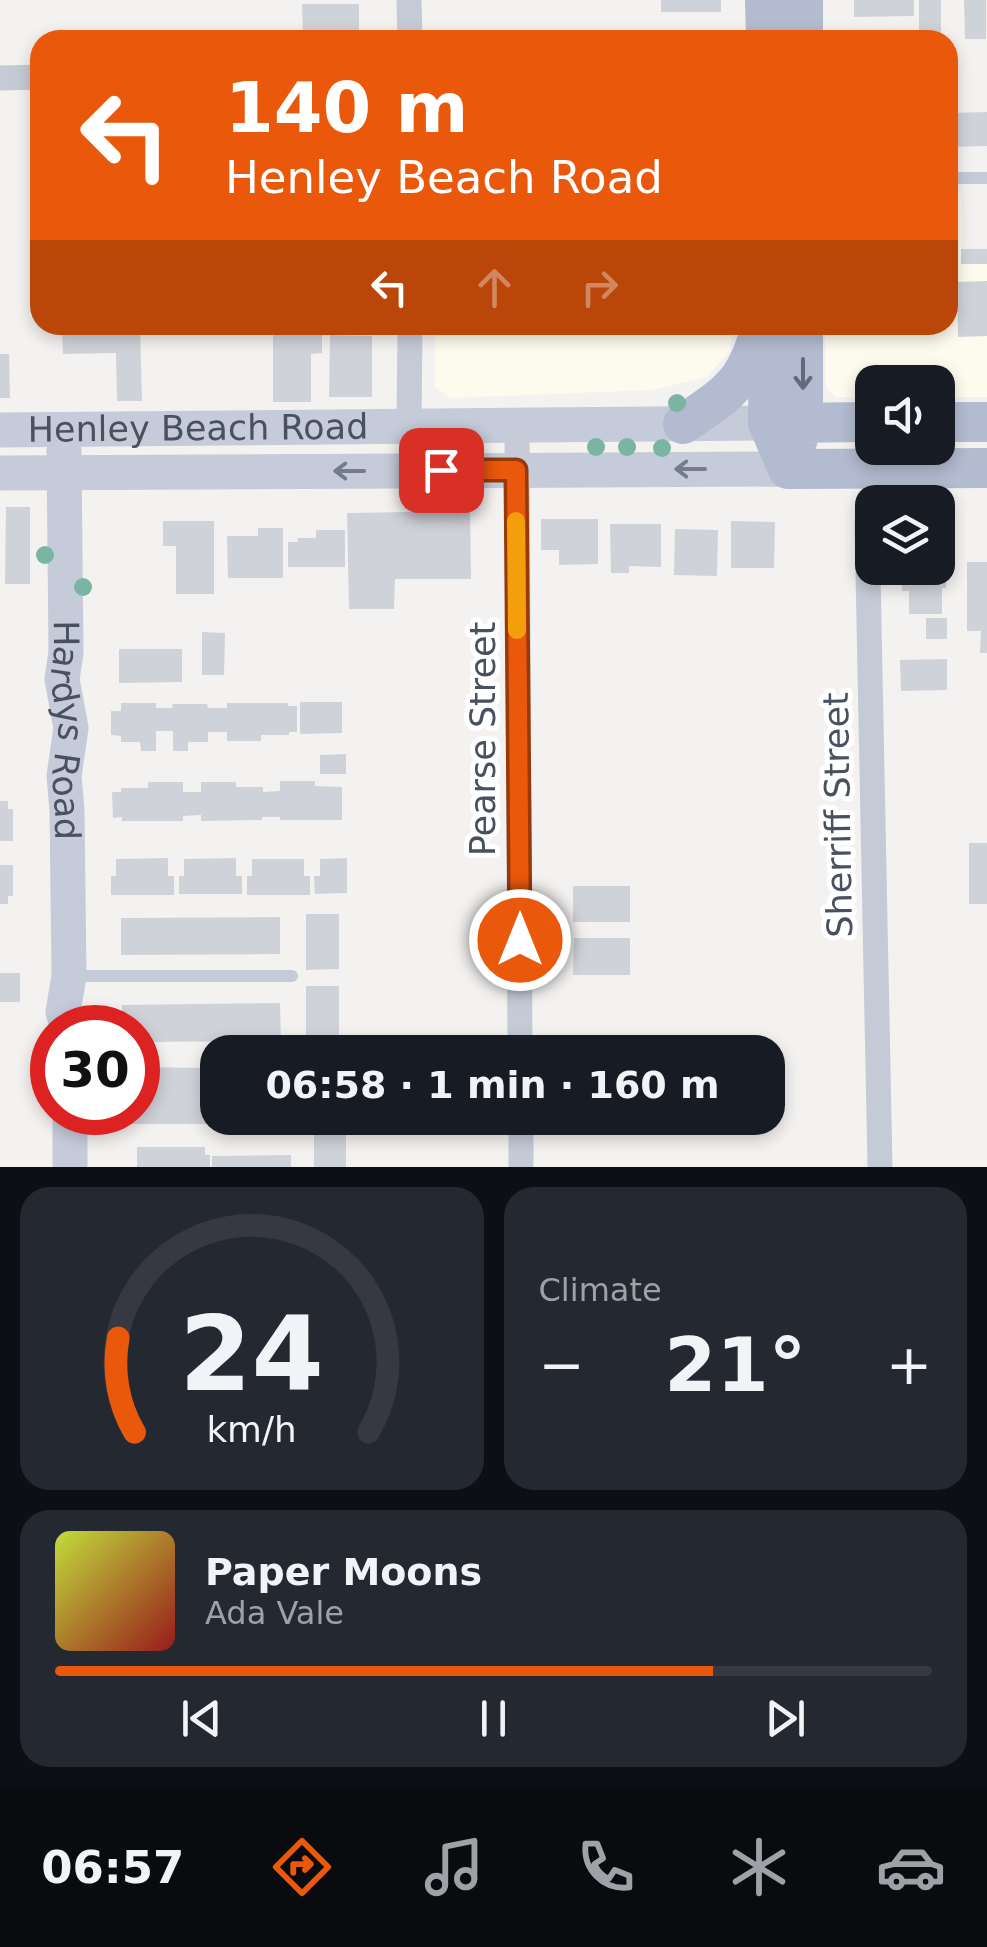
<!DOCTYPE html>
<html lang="en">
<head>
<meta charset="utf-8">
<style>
  body { margin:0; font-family:"DejaVu Sans",sans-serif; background:#242831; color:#f1f3f6; height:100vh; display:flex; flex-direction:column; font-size:38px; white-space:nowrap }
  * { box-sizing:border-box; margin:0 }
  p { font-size:32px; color:#9ea1a6 }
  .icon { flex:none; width:55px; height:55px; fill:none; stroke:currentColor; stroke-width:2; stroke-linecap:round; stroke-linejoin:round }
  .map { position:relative; height:1167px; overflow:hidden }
  .details { display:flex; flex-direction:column; gap:20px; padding:20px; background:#0d0f14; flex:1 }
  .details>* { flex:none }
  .hud { position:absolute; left:30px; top:30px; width:928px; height:305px; border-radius:30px; box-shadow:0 5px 15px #0003; background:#ea580c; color:#fff; overflow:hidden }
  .controls { position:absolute; left:855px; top:365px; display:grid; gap:20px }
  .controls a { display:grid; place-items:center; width:100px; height:100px; border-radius:20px; background:#171b24; box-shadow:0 5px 15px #0003; font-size:50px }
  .speed { position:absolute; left:30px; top:1005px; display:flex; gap:20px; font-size:50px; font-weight:700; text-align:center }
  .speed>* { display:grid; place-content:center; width:130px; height:130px; border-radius:50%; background:#171b24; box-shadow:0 5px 15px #0003; line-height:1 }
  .speed .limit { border:15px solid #d22; background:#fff; color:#111 }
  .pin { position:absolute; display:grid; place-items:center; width:85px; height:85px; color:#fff; margin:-42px; border-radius:20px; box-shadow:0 5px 15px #0006 }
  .me { position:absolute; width:110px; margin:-55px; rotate:0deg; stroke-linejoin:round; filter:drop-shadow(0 0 8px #0008) }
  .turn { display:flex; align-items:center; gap:35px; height:210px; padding:0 30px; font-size:45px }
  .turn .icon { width:130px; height:130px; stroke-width:2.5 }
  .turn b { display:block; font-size:70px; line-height:85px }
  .lanes { display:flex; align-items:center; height:95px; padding:0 30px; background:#0003; justify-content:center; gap:50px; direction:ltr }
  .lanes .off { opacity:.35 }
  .big { font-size:75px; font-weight:800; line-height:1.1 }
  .details .tile { flex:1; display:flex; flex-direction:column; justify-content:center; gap:15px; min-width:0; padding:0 35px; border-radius:30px; background:#242831 }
  .details .dial { align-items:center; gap:0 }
  .dial svg { height:260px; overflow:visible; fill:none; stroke:#363941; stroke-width:7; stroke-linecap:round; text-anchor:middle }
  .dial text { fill:#f1f3f6; stroke:none }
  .song { display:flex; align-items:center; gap:30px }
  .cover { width:120px; height:120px; border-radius:15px; background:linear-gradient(135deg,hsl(70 70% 55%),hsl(0 70% 35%)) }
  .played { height:10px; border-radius:5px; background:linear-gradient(90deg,#ea580c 75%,#363941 75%) }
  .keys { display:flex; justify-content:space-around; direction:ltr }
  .heat { display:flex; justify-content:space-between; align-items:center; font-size:55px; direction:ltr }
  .details .tiles { flex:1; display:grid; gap:20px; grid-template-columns:1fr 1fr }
  .tile:last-child { grid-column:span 2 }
  .trip { position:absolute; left:200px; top:1035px; width:585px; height:100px; border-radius:30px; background:#171b24; box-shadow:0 5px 15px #0003; font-weight:800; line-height:100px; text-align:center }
  .dock { display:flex; height:160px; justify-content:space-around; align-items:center; background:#090b0e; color:#9ea1a6 }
  .dock .icon { width:70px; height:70px }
  .dock .on { color:#ea580c }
  .dock b { font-size:45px; color:#f1f3f6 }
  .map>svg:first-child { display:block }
</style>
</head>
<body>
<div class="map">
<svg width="987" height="1167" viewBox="0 0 987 1167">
  <rect width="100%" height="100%" fill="#f4f2f1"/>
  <!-- commercial -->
  <path fill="#fcfbed" d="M948,193H961L962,263L987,264V397H938V382H872V397H836L826,387L825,325H948Z
    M435,325H734L730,350L707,377L652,390L450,398L435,387Z"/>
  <!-- building -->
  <path fill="#d0d2d9" d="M661,0H721V12H661Z
    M854,0H914V16L854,17Z
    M919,0H941V39H919Z
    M964,0H986V39H965Z
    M302,4H359V40H303Z
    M460,30H516V40H460Z
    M887,35V40H854V36Z
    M987,112V146L948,147V113Z
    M961,249H987V264H961Z
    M987,281V336L958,337L957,282Z
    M62,325H140L142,401H117L116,353L63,354Z
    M273,325H322V353L311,354V402H273Z
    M622,325H656L657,331L623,332Z
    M904,325H940V330L904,329Z
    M330,335L372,336V397H329Z
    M0,354H9L10,398H0Z
    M905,492L949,493L948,532H938V502H905Z
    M6,507H30V584H5Z
    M470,511L471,579H395L394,609H349L347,513Z
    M541,519H598V564L559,565V550H541Z
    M163,521H214V594H176V546H163Z
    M731,521L775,522L774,568H731Z
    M610,524H661V567L629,566V573H611Z
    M258,528H283V578H228L227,536H258Z
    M675,529L718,530L717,576L674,575Z
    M316,530H345V567H288V542H298L297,538H316Z
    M938,555H947L946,588H942V614H909V591H902V568H938Z
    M967,562H987V653H980L981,631H967Z
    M926,618H947V639H926Z
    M202,632L225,633L224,675H202Z
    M119,649H182V682L119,683Z
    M947,659V690L901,691L900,660Z
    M300,702H342V733L300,734Z
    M121,703H156V708H173L172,704H207L208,708H227V703H288V706H297V732H289V735H261V741H227V732H208V742H188V751H173V731H156V751H141L140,742H121V736L111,735V711H121Z
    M346,754V774H320V755Z
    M280,781H315V786L342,787V820H280V817H262V820L201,821V815L183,816V821H122V817L113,818L112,792H121V788H148V782H183V792H201V782H236V787H263V792L280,791Z
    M0,801H8V809H13V841H0Z
    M969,843H987V904H969Z
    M168,858V876H174V895H111V876H116V859Z
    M236,858V876H242V894H179V876H184V859Z
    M347,858V893L315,894L314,876H320V859Z
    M252,859H304V876H310V895H247V876H252Z
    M0,865H13V896H8V904H0Z
    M573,886H630V922H573Z
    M306,914H339V969L306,970Z
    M280,917V954L121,955V918Z
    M574,938H630V975H573Z
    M0,973H20V1002H0Z
    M306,986H339V1041H306Z
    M280,1003L281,1041L138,1042V1028H122V1005Z
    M635,1044V1052H578L579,1045Z
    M138,1067L207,1068V1124H129V1112H138Z
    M314,1132H346V1167H314Z
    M137,1147H205V1155H210V1167H137Z
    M291,1155V1167H212V1156Z"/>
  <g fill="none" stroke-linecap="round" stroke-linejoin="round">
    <!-- lane -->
    <path stroke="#c5cbd6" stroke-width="12" d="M948,178H987
      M72,976H292"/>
    <!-- street -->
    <path stroke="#c5cbd6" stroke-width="25" d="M409,0L410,40
      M0,78L40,77
      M517,425L520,1052
      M409,426L410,325
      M521,1118V1167
      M880,1167L867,524C868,499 875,489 889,468"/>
    <!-- secondary -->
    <g stroke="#c5cbd9" stroke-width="35">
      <path id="s1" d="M0,430L768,423"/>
      <path id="s2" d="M64,451L66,653L62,679L71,728L64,776L67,810L69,976L63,1012L68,1028"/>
      <path d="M0,473L788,469"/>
      <path d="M70,1112V1167"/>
    </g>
    <!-- primary -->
    <path stroke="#b2bbcf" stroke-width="40" d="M765,0L766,40
      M803,0V40
      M769,325L768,423L788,469
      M938,422H987
      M777,423L872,422
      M683,424C727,394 745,385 760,331
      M788,469L987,468
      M788,469L803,423V325"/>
  </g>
  <!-- trees -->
  <g fill="#7bb4a2">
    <circle cx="677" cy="403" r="9"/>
    <circle cx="596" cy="447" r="9"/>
    <circle cx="627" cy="447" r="9"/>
    <circle cx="662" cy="448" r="9"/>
    <circle cx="45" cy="555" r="9"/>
    <circle cx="83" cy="587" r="9"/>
  </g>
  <!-- one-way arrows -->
  <defs><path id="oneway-shaft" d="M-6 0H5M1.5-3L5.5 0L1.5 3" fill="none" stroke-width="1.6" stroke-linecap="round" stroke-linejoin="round" transform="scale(2.5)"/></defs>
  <use stroke="#636b7b" href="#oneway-shaft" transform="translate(803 374) rotate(90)"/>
  <g stroke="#747b8a">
    <use href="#oneway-shaft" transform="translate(690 469) rotate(180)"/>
    <use href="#oneway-shaft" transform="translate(349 471) rotate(180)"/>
  </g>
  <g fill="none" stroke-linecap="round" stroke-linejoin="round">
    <defs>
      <path id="route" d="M441,470H516L520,940"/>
    </defs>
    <!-- route casing -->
    <use href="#route" stroke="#983908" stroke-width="25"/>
    <!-- route -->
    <use href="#route" stroke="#ea580c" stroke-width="18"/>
    <!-- slow -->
    <path stroke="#f59e0b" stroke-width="18" d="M516,521L517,630"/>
  </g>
  <g text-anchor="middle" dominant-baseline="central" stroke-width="10" stroke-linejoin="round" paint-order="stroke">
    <!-- street labels -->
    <g font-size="35" fill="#49505f" stroke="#fff">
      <text stroke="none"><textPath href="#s1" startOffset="198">Henley Beach Road</textPath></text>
      <text stroke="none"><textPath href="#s2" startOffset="280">Hardys Road</textPath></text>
      <text transform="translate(483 739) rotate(-90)">Pearse Street</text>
      <text transform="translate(838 815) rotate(-91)">Sherriff Street</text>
    </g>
  </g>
</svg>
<div class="controls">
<a><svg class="icon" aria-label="sound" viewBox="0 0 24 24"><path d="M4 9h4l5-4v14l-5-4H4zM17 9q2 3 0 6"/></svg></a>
<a><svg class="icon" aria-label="layers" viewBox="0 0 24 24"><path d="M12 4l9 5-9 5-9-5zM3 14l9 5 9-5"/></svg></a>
</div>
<div class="speed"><div class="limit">30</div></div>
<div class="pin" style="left:441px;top:470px;background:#d93025"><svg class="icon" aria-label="arrive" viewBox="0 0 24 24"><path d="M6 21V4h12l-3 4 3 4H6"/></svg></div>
<svg class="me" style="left:520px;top:940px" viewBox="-20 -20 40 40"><circle r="17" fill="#ea580c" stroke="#fff" stroke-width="3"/><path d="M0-11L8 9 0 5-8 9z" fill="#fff"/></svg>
<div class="trip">06:58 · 1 min · 160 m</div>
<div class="hud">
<div class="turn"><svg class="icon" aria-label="left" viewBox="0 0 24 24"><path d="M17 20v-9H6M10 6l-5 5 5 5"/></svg><div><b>140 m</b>Henley Beach Road</div></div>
<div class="lanes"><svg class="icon" aria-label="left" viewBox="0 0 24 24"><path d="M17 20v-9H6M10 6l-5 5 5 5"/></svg><svg class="icon off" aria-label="ahead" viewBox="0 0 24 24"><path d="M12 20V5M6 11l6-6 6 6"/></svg><svg class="icon off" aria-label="right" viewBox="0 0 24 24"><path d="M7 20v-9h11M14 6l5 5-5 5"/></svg></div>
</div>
</div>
<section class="details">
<div class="tiles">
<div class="tile dial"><svg viewBox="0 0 100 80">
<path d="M14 69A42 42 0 1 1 86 69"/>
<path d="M14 69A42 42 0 0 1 9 40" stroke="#ea580c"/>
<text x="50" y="56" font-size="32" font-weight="700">24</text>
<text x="50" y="72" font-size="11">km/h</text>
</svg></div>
<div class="tile"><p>Climate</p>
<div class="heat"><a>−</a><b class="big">21°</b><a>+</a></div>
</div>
<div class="tile">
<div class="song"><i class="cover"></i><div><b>Paper Moons</b><p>Ada Vale</p></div></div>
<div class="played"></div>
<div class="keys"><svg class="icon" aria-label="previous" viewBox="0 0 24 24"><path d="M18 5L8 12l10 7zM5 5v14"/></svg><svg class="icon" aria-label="pause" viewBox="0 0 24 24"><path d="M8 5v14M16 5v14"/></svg><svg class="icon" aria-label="next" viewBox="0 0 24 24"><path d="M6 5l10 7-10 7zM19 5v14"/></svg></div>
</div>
</div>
</section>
<nav class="dock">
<b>06:57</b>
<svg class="icon on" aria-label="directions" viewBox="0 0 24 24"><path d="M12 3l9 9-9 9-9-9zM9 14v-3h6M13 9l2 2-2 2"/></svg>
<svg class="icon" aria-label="music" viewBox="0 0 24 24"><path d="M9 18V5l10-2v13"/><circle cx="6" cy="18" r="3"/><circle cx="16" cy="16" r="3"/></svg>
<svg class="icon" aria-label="phone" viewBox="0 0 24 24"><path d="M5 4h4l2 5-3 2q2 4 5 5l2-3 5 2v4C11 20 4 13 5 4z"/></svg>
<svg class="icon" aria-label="climate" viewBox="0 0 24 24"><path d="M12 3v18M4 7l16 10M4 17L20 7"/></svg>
<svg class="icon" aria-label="car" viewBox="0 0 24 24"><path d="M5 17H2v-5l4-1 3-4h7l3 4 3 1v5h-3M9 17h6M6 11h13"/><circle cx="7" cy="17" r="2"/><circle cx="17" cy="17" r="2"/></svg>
</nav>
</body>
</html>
